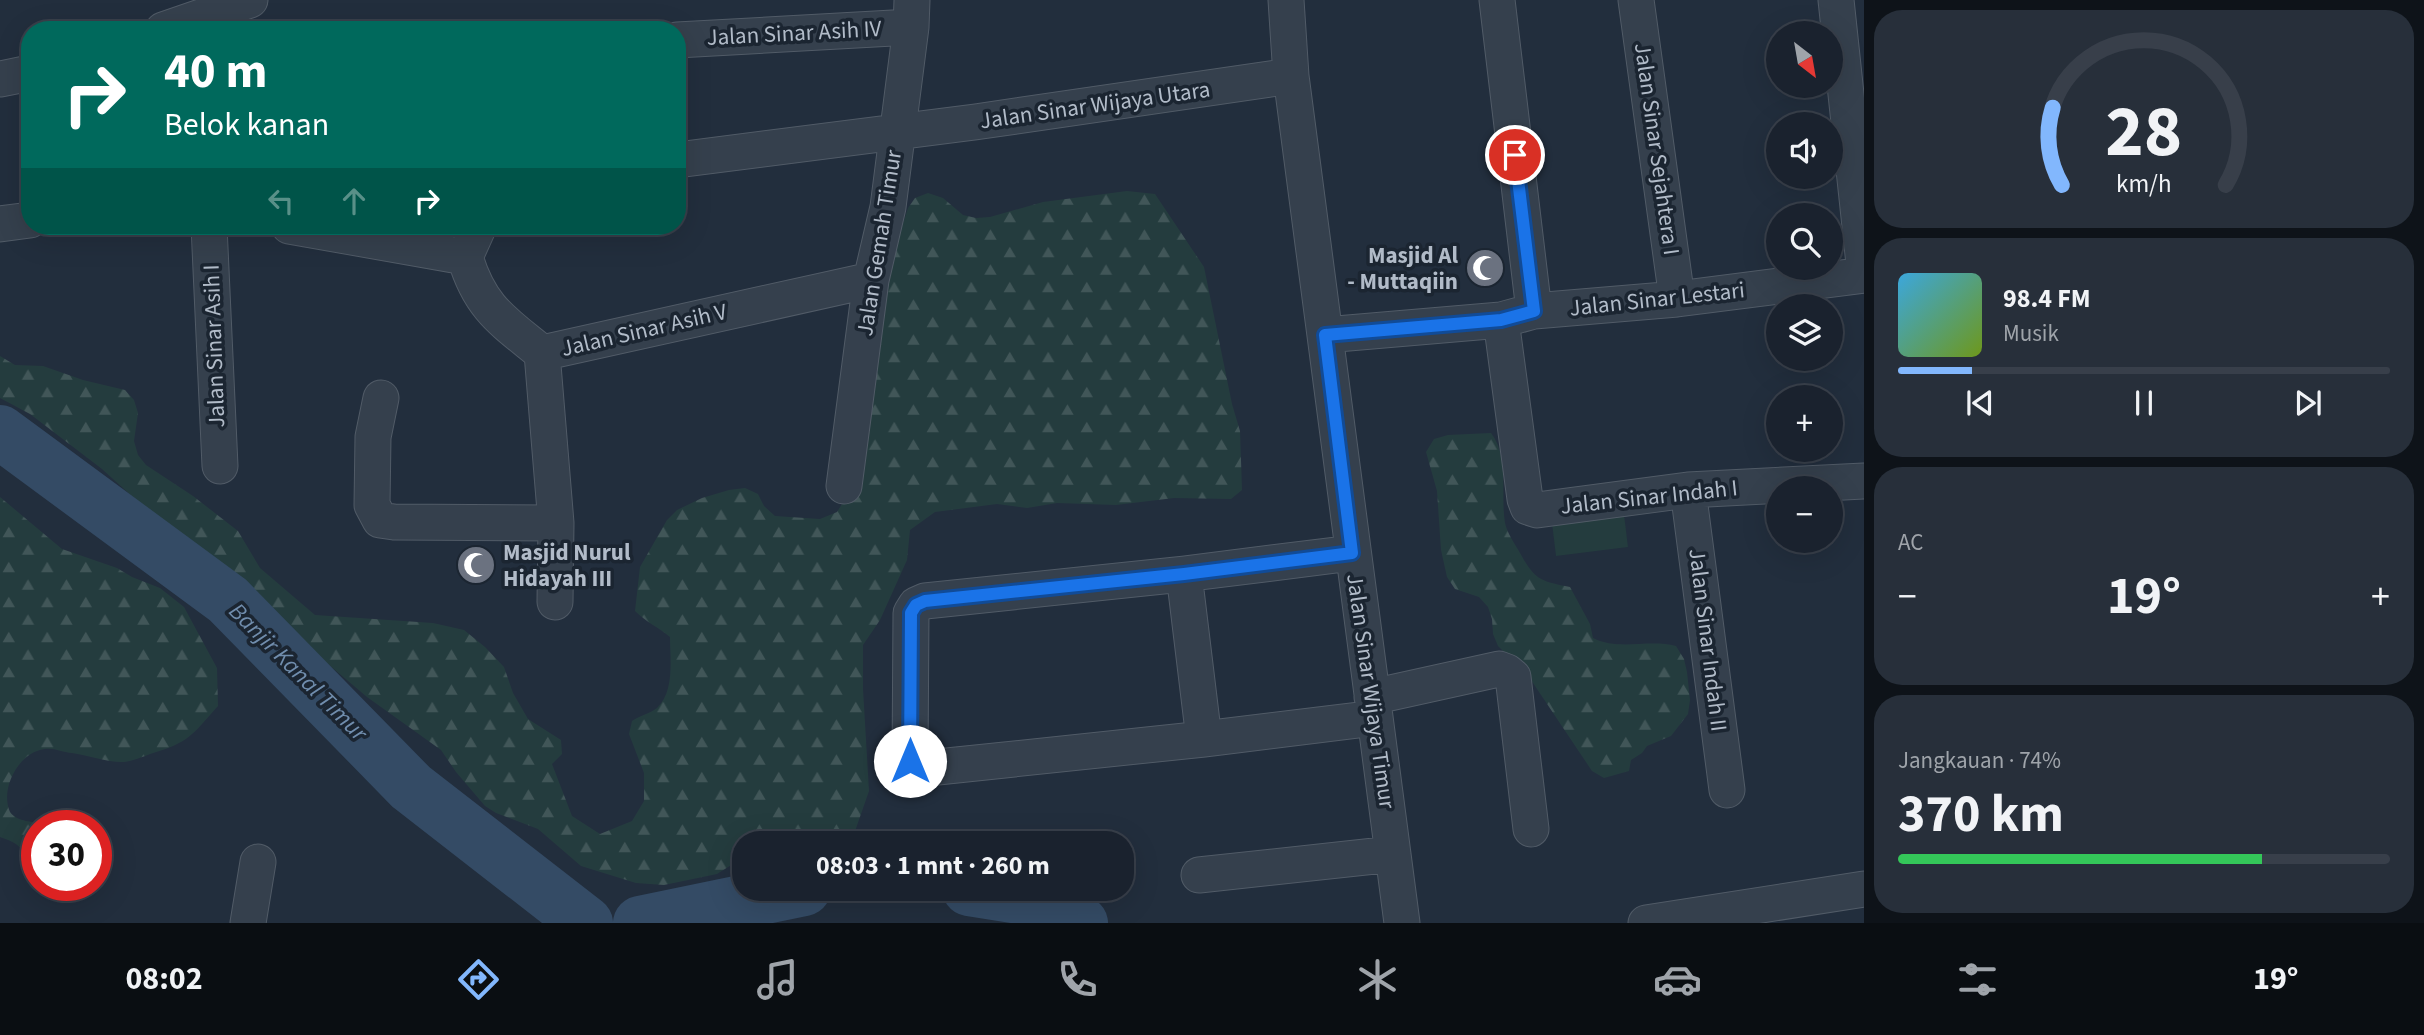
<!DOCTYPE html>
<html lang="id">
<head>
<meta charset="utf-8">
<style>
  body { margin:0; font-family:"Source Sans 3",sans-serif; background:#272f3a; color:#f1f3f6; height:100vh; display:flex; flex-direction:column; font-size:26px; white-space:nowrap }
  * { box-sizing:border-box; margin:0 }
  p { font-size:23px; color:#9fa4aa }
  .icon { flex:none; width:38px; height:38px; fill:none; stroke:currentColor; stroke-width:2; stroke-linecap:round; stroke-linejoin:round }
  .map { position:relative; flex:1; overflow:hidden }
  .details { display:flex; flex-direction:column; gap:10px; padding:10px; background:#0e1319; width:560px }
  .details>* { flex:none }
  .hud { position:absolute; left:21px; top:21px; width:665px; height:214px; border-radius:28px; box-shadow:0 7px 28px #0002,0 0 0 2px #383f4a; background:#00695c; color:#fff; overflow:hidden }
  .needle { width:46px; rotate:149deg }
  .fabs { position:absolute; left:1766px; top:21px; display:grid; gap:14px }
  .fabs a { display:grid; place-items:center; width:77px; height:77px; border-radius:50%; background:#1a222e; box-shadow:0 7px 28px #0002,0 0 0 2px #383f4a; font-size:35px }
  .speed { position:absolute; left:21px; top:810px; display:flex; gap:14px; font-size:35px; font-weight:700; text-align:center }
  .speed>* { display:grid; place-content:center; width:91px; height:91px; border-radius:50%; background:#1a222e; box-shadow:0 7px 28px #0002,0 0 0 2px #383f4a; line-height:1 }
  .speed .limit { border:10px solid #d22; background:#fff; color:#111 }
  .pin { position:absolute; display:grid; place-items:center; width:60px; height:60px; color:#fff; margin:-30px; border:4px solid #fff; border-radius:50%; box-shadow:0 2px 7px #0007 }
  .me { position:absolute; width:77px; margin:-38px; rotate:0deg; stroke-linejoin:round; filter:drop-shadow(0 0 5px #0008) }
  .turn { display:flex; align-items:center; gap:24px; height:147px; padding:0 28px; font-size:32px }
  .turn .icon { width:91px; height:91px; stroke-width:2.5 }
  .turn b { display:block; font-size:49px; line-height:60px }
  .lanes { display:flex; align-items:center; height:66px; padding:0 28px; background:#0003; justify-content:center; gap:35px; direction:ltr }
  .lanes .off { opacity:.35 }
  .big { font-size:52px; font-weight:700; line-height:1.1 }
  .details .card { flex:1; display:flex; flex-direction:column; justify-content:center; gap:10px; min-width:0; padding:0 24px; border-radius:28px; background:#272f3a }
  .details .dial { align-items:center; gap:0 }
  .dial svg { height:182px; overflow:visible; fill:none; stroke:#383f4a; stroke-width:7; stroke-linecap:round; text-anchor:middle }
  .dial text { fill:#f1f3f6; stroke:none }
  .song { display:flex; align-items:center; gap:21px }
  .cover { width:84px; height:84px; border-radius:10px; background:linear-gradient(135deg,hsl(200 70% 55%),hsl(80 70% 35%)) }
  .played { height:7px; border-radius:4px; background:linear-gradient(90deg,#82b7fd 15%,#383f4a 15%) }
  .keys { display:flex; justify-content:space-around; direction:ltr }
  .heat { display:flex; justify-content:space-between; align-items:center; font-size:38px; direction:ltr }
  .charge { height:10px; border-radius:5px; background:linear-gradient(90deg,#34c759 74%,#383f4a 0) }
  .trip { position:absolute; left:732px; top:831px; width:402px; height:70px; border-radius:28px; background:#1a222e; box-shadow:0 7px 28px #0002,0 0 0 2px #383f4a; font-weight:700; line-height:70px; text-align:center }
  .dock { display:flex; height:112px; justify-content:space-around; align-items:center; background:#0a0e12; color:#9fa4aa }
  .dock .icon { width:49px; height:49px }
  .dock .selected { color:#82b7fd }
  .dock b { font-size:32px; color:#f1f3f6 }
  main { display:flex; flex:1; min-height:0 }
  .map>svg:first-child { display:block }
</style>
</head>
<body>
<main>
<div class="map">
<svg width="1864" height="923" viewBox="0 0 1864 923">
  <defs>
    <pattern id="forest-firs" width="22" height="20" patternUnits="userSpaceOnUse" patternTransform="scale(1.75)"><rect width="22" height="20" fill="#243c3e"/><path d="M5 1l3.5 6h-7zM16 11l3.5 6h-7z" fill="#415658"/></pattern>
  </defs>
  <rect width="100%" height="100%" fill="#222e3d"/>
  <!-- grass -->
  <path fill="#243c3e" d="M1623,506L1628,547L1556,556L1551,515Z"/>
  <!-- forest -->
  <path fill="url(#forest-firs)" d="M1127,191L1155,194L1204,267L1232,404L1240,431L1242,490L1231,499L1174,498L1116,505L1057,503L1027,508L997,504L935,512L910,530L907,560L880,620L863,645V689L869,791L854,834L828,843L744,844V857L717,874L664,885L636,883L581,866L538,829L496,813L485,806L456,772L441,750L367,697L283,626L231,586L102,469L30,414L0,398V356L15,365L43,366L83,380L125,390L134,400L138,413L134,441L138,455L146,465L193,496L238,531L260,568L315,615L433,623L464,630L485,647L504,667L513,693L528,719L561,740L562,754L552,764L572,816L600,834L632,821L644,801V773L629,734L632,721C639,716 651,713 657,708C675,691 670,659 670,637C658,627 646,622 635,611L640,567L667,520L677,510L702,498L729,490L745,488L758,494L764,506L775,516L820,519L837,512L858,478L879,280L899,236L908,208L915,198L928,193L943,198L963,215L976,218L990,217L1043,202Z
    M1491,433C1510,458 1500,493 1505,523C1507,533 1515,544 1520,553C1535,580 1540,581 1570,587L1590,624L1593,638C1618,651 1649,639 1676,646L1684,659L1687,672L1690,700L1688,714L1671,736L1647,746L1642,753L1631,760L1629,771L1604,778L1592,771L1529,677L1498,646L1493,634L1492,619L1488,607L1479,597L1455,589L1447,577L1441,550L1437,491L1426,452L1434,439L1448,435Z
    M0,497L62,549L117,568L132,577L160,588L184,607L217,668L218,706C191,736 190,742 150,754C142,757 133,761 124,762C110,763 87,755 72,753C61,752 52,746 40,750C17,756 0,790 10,812C18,823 33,820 44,826H37V880H30C26,854 27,846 0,837Z"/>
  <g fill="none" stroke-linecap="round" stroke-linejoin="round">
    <!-- river -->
    <path stroke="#344b65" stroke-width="54" d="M0,432L228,600L411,787L586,923
      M969,889L1050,902L1081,923
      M640,923L804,889"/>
    <defs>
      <path id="street" d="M1286,0L1291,76L1402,923
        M1497,0L1534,311
        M1636,0L1677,299
        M1836,0L1864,264
        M163,30L250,0
        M677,40L911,27
        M0,79L30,73
        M677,160L975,122L1291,76
        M0,224L30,220
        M209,226L220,466
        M289,226L465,257
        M465,257C480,308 503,321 542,353
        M465,257L479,226
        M1501,320L1525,499L1528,507L1537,510L1688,490L1864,481
        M1325,335L1501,320L1534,311L1677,299L1864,275
        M542,353L871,280
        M542,353L556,523L555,602
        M381,398L373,437L372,505L380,520L394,522L556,523
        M844,486L871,280L888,207L911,27L912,0
        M1688,490L1727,790
        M1352,553L1184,574L925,601L916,605L911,613L910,761L917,767L928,768L1204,739L1375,718
        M1184,574L1204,739
        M1372,697L1499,669L1507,672L1513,677L1531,829
        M1199,875L1393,854
        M248,923L258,862
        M1646,923L1864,889"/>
    </defs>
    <!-- street casing -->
    <use href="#street" stroke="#515b67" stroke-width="37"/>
    <!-- street -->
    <use href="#street" stroke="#35404d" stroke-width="35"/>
  </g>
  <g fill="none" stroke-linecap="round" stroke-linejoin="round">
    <defs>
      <path id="route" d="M910,761L911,613L916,605L925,601L1184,574L1352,553L1325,335L1501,320L1534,311L1515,155"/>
    </defs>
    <!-- route casing -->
    <use href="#route" stroke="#114b97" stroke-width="18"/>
    <!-- route -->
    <use href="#route" stroke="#1a73e8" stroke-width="12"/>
  </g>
  <!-- icons -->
  <defs>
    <symbol id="mosque-disc" viewBox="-11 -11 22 22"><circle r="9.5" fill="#6b7280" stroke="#1b2531"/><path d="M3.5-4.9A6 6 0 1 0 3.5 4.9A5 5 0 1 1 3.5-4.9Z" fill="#fff"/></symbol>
  </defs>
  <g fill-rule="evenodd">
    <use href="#mosque-disc" x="1463" y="246" width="44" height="44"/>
    <use href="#mosque-disc" x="454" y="543" width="44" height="44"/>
  </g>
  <g text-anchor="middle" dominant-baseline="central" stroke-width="7" stroke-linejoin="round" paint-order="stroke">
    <!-- street labels -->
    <g font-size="23" fill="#b1bbc8" stroke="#1b2531">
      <text transform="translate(794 33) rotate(-3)">Jalan Sinar Asih IV</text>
      <text transform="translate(1095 105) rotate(-8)">Jalan Sinar Wijaya Utara</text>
      <text transform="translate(1657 149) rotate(82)">Jalan Sinar Sejahtera I</text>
      <text transform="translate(879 243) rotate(-81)">Jalan Gemah Timur</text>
      <text transform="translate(1657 299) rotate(-6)">Jalan Sinar Lestari</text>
      <text transform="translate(644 330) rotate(-13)">Jalan Sinar Asih V</text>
      <text transform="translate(214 346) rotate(-92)">Jalan Sinar Asih I</text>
      <text transform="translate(1649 497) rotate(-6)">Jalan Sinar Indah I</text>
      <text transform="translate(1708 640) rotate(83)">Jalan Sinar Indah II</text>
      <text transform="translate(1371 691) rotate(82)">Jalan Sinar Wijaya Timur</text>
    </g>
    <!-- poi labels -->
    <g font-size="23" font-weight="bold" fill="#b1bbc8" stroke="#1b2531" text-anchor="end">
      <text x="1458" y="255">Masjid Al<tspan x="1458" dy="26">- Muttaqiin</tspan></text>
      <text x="503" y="552" text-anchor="start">Masjid Nurul<tspan x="503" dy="26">Hidayah III</tspan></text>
    </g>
    <!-- water labels -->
    <g font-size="24" font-style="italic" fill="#708dad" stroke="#1b2531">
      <text transform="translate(298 672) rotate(45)">Banjir Kanal Timur</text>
    </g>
  </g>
</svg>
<div class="fabs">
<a><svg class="needle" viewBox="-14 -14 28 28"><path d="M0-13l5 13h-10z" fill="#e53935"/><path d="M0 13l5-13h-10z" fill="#9fa4aa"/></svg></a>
<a><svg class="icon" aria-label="sound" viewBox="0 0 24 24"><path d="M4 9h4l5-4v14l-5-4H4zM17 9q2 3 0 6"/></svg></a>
<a><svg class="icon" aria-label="search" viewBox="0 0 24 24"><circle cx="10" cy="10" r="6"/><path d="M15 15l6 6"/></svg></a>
<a><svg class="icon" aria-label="layers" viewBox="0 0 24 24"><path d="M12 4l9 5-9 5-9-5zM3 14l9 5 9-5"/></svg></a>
<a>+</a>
<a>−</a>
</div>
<div class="speed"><div class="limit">30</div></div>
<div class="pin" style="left:1515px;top:155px;background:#d93025"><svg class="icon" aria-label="arrive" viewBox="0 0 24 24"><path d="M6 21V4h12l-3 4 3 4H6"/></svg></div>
<svg class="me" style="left:910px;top:761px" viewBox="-20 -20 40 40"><circle r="19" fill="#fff"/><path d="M0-13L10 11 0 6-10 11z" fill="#1a73e8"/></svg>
<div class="trip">08:03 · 1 mnt · 260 m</div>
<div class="hud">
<div class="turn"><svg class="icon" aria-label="right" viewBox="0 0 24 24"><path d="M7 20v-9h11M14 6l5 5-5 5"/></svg><div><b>40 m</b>Belok kanan</div></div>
<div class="lanes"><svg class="icon off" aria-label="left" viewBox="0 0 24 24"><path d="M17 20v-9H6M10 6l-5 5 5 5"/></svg><svg class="icon off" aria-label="ahead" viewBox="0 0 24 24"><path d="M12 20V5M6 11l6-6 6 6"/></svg><svg class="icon" aria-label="right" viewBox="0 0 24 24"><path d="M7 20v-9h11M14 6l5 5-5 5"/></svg></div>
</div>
</div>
<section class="details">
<div class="card dial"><svg viewBox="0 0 100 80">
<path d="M14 69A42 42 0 1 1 86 69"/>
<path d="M14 69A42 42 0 0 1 10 35" stroke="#82b7fd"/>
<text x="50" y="56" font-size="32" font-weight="700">28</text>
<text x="50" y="72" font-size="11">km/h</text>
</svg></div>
<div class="card">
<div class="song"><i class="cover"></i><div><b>98.4 FM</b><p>Musik</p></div></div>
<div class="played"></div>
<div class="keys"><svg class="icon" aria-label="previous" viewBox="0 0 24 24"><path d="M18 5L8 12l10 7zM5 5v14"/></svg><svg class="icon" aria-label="pause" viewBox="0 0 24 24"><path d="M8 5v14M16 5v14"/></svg><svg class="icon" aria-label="next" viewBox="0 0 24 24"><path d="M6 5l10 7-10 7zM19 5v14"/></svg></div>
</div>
<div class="card"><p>AC</p>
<div class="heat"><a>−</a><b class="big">19°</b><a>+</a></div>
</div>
<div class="card"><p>Jangkauan · 74%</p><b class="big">370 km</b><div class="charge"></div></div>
</section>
</main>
<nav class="dock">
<b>08:02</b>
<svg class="icon selected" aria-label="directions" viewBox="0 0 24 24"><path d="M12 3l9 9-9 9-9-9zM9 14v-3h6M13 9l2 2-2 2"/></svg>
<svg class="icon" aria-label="music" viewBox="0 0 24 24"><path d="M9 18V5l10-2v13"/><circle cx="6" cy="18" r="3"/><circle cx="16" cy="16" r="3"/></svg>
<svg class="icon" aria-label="phone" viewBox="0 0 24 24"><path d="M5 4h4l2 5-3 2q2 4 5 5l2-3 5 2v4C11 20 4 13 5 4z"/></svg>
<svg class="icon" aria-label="climate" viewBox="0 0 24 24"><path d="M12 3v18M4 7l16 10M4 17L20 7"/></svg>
<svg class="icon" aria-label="car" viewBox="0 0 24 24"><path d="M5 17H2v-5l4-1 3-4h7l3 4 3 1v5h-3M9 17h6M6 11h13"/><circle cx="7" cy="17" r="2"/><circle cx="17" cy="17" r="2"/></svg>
<svg class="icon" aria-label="filters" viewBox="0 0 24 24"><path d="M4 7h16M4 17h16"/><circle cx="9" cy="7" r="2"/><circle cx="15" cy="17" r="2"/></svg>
<b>19°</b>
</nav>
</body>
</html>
